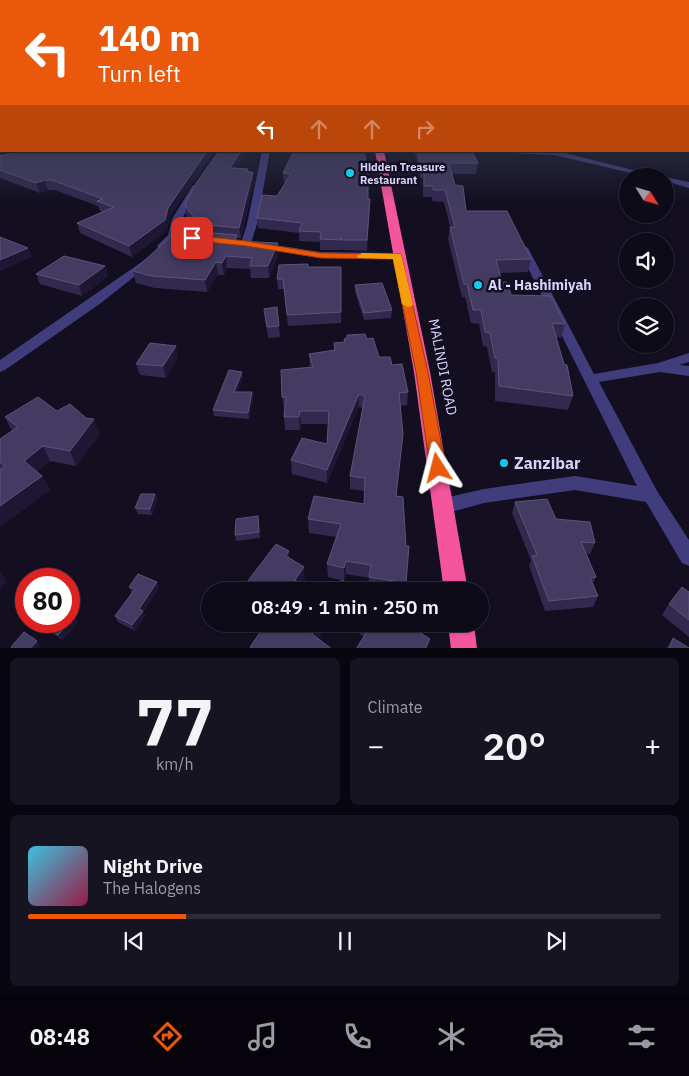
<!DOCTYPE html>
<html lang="en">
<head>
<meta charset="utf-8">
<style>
  body { margin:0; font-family:"IBM Plex Sans",sans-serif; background:#171422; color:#f1f3f6; height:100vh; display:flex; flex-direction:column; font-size:19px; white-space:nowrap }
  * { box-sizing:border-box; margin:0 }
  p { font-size:16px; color:#9b9ba2 }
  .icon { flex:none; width:28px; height:28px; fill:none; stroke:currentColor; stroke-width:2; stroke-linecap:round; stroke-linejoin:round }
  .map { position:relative; height:648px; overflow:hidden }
  .details { display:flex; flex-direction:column; gap:10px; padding:10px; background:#08060e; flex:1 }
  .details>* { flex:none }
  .hud { position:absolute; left:0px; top:0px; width:690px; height:152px; box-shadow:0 1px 4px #0004,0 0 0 1px #2e2b38; background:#ea580c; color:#fff; overflow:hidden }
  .needle { width:32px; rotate:127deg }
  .controls { position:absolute; left:619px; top:168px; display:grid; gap:10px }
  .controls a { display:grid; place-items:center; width:55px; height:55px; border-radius:50%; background:#0e0b19; box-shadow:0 1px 4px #0004,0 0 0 1px #2e2b38; font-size:25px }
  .speed { position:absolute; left:15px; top:568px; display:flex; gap:10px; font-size:25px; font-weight:700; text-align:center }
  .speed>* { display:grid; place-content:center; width:65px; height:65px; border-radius:50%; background:#0e0b19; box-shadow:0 1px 4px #0004,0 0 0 1px #2e2b38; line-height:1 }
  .speed .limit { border:8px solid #d22; background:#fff; color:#111 }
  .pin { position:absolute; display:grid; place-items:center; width:42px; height:42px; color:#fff; margin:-21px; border-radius:10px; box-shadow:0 2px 8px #0006 }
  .me { position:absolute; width:55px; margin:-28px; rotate:351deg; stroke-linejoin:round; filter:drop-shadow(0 0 4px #0008) }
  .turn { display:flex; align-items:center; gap:18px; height:105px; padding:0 15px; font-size:22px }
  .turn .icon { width:65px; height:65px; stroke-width:2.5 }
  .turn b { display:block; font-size:35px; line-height:42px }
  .lanes { display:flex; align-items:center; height:48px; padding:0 15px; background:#0003; justify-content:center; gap:25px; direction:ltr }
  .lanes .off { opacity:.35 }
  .big { font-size:38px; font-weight:600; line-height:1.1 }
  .details .widget { flex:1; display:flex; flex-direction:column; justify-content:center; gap:8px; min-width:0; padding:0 18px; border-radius:8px; background:#171422 }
  .details .dial { align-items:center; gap:0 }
  .dial b { font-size:65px; line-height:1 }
  .song { display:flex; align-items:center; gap:15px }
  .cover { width:60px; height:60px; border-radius:8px; background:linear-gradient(135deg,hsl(190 70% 55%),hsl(340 70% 35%)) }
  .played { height:5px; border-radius:2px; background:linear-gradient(90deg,#ea580c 25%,#2e2b38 25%) }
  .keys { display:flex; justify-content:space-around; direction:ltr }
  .heat { display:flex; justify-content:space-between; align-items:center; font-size:28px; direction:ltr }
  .details .tiles { flex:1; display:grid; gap:10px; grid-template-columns:1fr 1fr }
  .widget:last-child { grid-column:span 2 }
  .trip { position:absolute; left:201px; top:582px; width:288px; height:50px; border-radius:25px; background:#0e0b19; box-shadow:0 1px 4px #0004,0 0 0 1px #2e2b38; font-weight:600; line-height:50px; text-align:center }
  .menu { display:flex; height:80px; justify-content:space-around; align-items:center; background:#06040a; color:#9b9ba2 }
  .menu .icon { width:35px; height:35px }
  .menu .current { color:#ea580c }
  .menu b { font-size:22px; color:#f1f3f6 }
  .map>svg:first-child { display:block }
</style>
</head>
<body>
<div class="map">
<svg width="689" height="649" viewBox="0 0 689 649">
  <rect width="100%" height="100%" fill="#130f21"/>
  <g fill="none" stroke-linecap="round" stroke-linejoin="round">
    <!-- street -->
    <path fill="#413d7d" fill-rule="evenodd" d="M262,151H270L257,224L251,243L246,246L241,243L247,224Z
      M503,151H556L657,176H644L554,155L507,153Z
      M665,177L689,182V188L665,181Z
      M193,185L200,187L182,219L178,236L166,248H158L157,246L168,235L172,219Z
      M261,243L321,252L398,253L403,256L398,259L321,258L257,248V244Z
      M523,245L528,248L594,374L658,363L689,353V362L679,365L689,366V376L660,372L599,382L657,491L689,540V566L682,563L646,502L575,490L484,503L444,514L438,511L435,506L438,501L444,498L484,489L575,476L637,486L518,248Z
      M146,259L150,260L151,262L150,264L101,303L5,370L0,372V360Z"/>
    <!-- highway -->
    <path fill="#f4559d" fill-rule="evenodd" d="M375,151H384L430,372L468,591H444L414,372Z
      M448,624H474L477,649H451Z"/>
  </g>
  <!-- wall -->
  <path fill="#32294e" d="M0,112L1,151L170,218L167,230L132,257L80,233L77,223L102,212L100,211L98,206L55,190H48L40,193L0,178Z
    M294,151L368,199H370L367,251L342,250L341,248V250H320V242L299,241V233L258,228L257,218L277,196L286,183H284L283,173Z
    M413,151H472L478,163L476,174H452L455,185L466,211L531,259L528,272L500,273L502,282L511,295L565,324L561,338L556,337L573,396L568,410L495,401V372H492L487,347L483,346L479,324L471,323L465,297H462L448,239L450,227L444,202L432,201V197H423V178H420L417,159Z
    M237,168L248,169L249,172L254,182L241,238H237V241L278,243V255L269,278H251L250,269L227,268L224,275H218L207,292L155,288L136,283L133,271L189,231L188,223L190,220L186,216L185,206Z
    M105,266L108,276L82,296L40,284L36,274Z
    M309,267H341V323L288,326L284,289H278L277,279Z
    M355,285L392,310L391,318L364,320L355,292Z
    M277,307L280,337L268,338L264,309Z
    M347,335L367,339L379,357L392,365L408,392L407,405L400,406L396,496L406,583L405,591H376L368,590L369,578L346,574L344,581L328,577L327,564L336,537L309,533L308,519L364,504L365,491L350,489V476L363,408L359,407L327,483L292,474L291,460L327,444L328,424H301L300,430H285L284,417V410L282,397L310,368L309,354L334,350V343L344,342V339L347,338Z
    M178,357L166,378L140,375L136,364Z
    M242,372L243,377L237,392H252L253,398L249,419L214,416L213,410Z
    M57,411L100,434L76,466L50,461L37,471L42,476L50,490L0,527V439L12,431L5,417Z
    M155,494L157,500L152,515L138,514L135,508Z
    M515,502L556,519L595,543L590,554H586L596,577L593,583L598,596L593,607L545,611L529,566L531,560L512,513Z
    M258,516L260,538L236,541L235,535Z
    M129,587L159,588L143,612L145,616L135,631L118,622L115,616L132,593Z
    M689,592V637L662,615L669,604Z
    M78,622L62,640L50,631L46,626Z
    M345,624H407L364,637Z
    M673,638L689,649H666Z"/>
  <!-- shaded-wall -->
  <path fill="#1e1734" d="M1,148V151H31L0,158V149Z
    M207,151H214L170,218L167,230L132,257L129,246L168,208Z
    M241,151H248L231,177L230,168Z
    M253,172L254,182L241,238L239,228Z
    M45,180L48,190L40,193L36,183Z
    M278,243V255L269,278L268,266Z
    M28,248L32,257L0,271V260Z
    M226,256L227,268L224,275L222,263Z
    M216,262L218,275L207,292L205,280Z
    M105,266L108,276L82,296L79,285Z
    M176,346L178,357L166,378L163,366Z
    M242,372L243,377L235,398L234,392Z
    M252,392L253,398L249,419L248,413Z
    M359,394V407L327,483V470Z
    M300,411L301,424L300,430L299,417Z
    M94,419L100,434L76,466L70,451Z
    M43,446L50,461L32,475L24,461Z
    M42,476L50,490L0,527V506Z
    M155,494L157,500L152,515L150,509Z
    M289,551L290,566L286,556Z
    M346,561V574L344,581V568Z
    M304,567L305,581L298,591L295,580Z
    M0,571L7,582L0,588Z
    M157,582L159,588L143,612L145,616L135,631L132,625L139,609Z
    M75,616L78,622L62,640L58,635Z
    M319,624H327L313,648L312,634Z
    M430,639L428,649H425Z
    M37,641L41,646L39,649H30Z"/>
  <!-- building -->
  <path fill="#433b61" stroke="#5b5379" d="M0,112H1V148L0,149Z
    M23,151H207L168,208L165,220L129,246L77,223L114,207L97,201L103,199L52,180H45L36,183L0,170V156Z
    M219,151H241L230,168L248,169L246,172H253L239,228L188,223L194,217L185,206L186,202L197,182Z
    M294,151H364L366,162H368V199H370L367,240H342L341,237V240L320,239L321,232L299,231L302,223L257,218L262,195L277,196L291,174L283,173Z
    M418,151H472L478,163H449L455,185L463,186L466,211H507L531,259L496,260L502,282H507L511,295L551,296L565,324L552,323L564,364L567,365L573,396L499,386L498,358H495L490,333L485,332L481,310H473L467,284H464L450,227H455L445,190H433V186H424V168H421Z
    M178,230L237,235L234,241L278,243L268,266H250L252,258L226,256L222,263L216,262L205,280L152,276L133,271Z
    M0,237L28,248L0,260Z
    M64,256L105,266L79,285L36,274Z
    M308,264V267H341V312L287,315L283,279H277L279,265Z
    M382,283L392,310L364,313L355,285Z
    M277,307L279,326L267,327L264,309Z
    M365,334L367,339L373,338L379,357H390L392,365L402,364L408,392L399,393L403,434L396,496L403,497L406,546H409L406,583L369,577L371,565L346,561L344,568L327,564L341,524L308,519L314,496L364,504L365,478L350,476L365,396L359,394L327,470L291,460L302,438L327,444L329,411H300L299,417H284L286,397H282L281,370L313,367L309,354L335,350L334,343L345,342L344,339L347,338V335Z
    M150,343L176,346L163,366L136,364Z
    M229,370L242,372L234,392H252L248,413L213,410Z
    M38,397L57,411L70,404L86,418L94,419L70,451L43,446L24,461L42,476L0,506V470L5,466L0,462V439L18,427L5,417Z
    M141,494H155L150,509L135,508Z
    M547,499L556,519L590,522L595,543L581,542L596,577L590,578L598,596L549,601L532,556L537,555L515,502Z
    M258,516L259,532L235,535L236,519Z
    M276,544L289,551L286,556L304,567L295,580L313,591H243L241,590Z
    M138,574L157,582L139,609L143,611L132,625L115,616L135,589L129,587Z
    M342,580L359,591H334Z
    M682,587L689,592V620L669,604Z
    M69,612L75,616L58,635L46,626L50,621H69Z
    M266,624H319L312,634L332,649H253L250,647Z
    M365,624H407L430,639L425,649H356L370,627Z
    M24,632L37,641L30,649H13L11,647Z
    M673,638L689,648V649H669Z"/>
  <!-- sky -->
  <linearGradient id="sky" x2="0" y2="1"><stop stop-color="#0a0812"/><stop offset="0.55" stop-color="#33374e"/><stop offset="1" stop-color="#33374e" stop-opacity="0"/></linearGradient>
  <rect width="689" height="203" fill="url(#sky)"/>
  <!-- route -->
  <path fill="#ea580c" stroke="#983908" d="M192,235L246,241L321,253L401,254L428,372L446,468L443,472L438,474L433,472L430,468L416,372L393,259L321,258L246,246L188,240V236Z"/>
  <!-- slow -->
  <path fill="#f59e0b" d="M362,253L401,254L413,304L412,306L408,307L402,304L393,259L358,258L357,256Z"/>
  <!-- markers -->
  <g fill="#0fceeb" stroke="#130f21" stroke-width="2">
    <circle cx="350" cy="173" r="5"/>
    <circle cx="478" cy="285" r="5"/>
    <circle cx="504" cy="463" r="5"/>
  </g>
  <g text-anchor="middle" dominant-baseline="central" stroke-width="5" stroke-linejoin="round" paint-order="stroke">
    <!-- far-poi labels -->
    <g font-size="11" font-weight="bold" fill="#d8d2fc" stroke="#130f21" text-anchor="start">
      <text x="360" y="167">Hidden Treasure<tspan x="360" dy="13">Restaurant</tspan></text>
    </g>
    <!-- poi labels -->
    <g font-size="14" font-weight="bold" fill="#d8d2fc" stroke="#130f21" text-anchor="start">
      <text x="488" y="285">Al - Hashimiyah</text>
    </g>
    <!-- street labels -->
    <g font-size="14" fill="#d8d2fc" stroke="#130f21">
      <text transform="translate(443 367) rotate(79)">MALINDI ROAD</text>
    </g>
    <!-- near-poi labels -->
    <g font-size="16" font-weight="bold" fill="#d8d2fc" stroke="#130f21" text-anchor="start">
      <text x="514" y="463">Zanzibar</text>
    </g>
  </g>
</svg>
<div class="controls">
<a><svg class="needle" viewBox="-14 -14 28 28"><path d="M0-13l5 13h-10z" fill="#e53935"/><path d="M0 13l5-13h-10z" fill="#9b9ba2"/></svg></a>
<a><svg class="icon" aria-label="sound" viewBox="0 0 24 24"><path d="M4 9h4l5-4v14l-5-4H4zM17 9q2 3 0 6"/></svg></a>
<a><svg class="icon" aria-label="layers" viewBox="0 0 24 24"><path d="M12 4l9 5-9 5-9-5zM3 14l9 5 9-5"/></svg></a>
</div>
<div class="speed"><div class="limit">80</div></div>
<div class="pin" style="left:192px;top:238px;background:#d93025"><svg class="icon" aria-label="arrive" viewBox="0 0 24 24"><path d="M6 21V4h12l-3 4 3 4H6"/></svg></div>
<svg class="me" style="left:438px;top:468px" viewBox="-20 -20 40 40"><path d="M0-17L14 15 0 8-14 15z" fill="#ea580c" stroke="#fff" stroke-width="4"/></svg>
<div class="trip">08:49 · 1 min · 250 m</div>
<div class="hud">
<div class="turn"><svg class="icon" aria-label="left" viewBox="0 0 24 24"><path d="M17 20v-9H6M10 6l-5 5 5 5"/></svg><div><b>140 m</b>Turn left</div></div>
<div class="lanes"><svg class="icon" aria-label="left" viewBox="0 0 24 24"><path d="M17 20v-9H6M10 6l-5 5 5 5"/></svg><svg class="icon off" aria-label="ahead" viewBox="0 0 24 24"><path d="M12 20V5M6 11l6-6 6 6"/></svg><svg class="icon off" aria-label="ahead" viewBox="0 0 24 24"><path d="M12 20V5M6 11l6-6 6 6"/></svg><svg class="icon off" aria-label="right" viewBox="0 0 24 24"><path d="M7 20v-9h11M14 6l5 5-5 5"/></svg></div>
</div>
</div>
<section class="details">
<div class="tiles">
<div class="widget dial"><b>77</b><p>km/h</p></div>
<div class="widget"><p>Climate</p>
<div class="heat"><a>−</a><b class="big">20°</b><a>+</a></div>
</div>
<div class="widget">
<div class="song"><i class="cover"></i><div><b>Night Drive</b><p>The Halogens</p></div></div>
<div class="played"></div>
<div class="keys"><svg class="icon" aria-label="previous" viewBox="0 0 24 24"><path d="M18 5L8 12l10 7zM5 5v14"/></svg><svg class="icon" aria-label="pause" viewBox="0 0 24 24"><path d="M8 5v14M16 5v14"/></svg><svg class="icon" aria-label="next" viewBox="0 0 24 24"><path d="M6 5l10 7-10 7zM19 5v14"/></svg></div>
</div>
</div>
</section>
<nav class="menu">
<b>08:48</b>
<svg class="icon current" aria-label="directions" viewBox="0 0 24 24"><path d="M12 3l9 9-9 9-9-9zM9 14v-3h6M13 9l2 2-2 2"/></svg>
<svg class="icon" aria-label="music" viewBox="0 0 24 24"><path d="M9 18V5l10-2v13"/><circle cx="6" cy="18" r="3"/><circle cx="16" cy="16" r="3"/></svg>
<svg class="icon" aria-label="phone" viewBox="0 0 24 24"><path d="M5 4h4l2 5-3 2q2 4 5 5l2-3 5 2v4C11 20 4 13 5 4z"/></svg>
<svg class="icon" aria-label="climate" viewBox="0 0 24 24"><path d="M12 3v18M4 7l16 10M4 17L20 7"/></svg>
<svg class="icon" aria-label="car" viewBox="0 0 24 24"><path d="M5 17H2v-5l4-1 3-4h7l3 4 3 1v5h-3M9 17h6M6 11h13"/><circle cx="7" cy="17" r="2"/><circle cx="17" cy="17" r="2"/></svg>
<svg class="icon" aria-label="filters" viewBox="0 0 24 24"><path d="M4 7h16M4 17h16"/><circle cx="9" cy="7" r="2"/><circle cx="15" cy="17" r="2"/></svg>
</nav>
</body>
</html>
